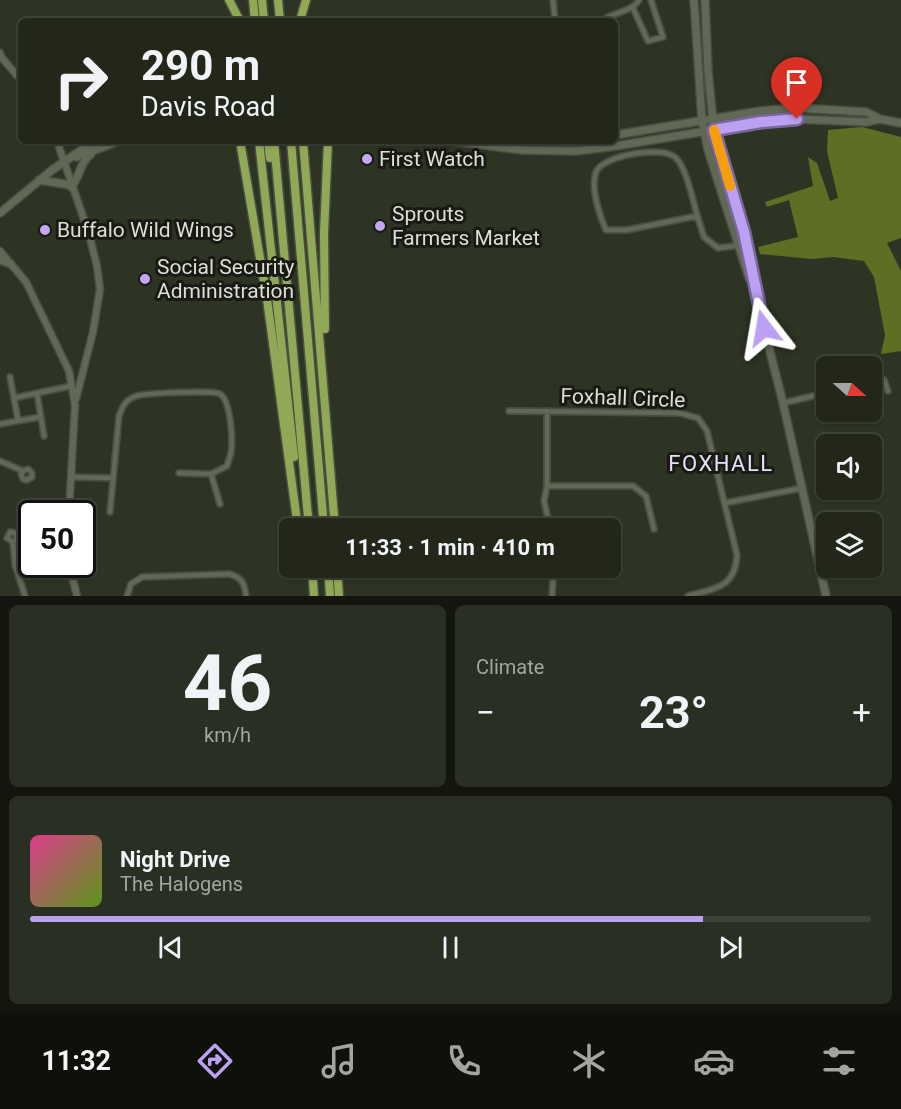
<!DOCTYPE html>
<html lang="en">
<head>
<meta charset="utf-8">
<style>
  body { margin:0; font-family:Roboto,sans-serif; background:#2a2f23; color:#f1f3f6; height:100vh; display:flex; flex-direction:column; font-size:22px; white-space:nowrap }
  * { box-sizing:border-box; margin:0 }
  p { font-size:20px; color:#a2a5a2 }
  .icon { flex:none; width:33px; height:33px; fill:none; stroke:currentColor; stroke-width:2; stroke-linecap:round; stroke-linejoin:round }
  .map { position:relative; height:596px; overflow:hidden }
  .drawer { display:flex; flex-direction:column; gap:9px; padding:9px; background:#13150e; flex:1 }
  .drawer>* { flex:none }
  .hud { position:absolute; left:18px; top:18px; width:600px; height:126px; border-radius:9px; box-shadow:0 2px 4px #0004,0 0 0 2px #3f4439; background:#22271a; color:#f1f3f6; overflow:hidden }
  .needle { width:39px; rotate:111deg }
  .controls { position:absolute; left:816px; top:356px; display:grid; gap:12px }
  .controls a { display:grid; place-items:center; width:66px; height:66px; border-radius:9px; background:#22271a; box-shadow:0 2px 4px #0004,0 0 0 2px #3f4439; font-size:30px }
  .speed { position:absolute; left:18px; top:500px; display:flex; gap:12px; font-size:30px; font-weight:700; text-align:center }
  .speed>* { display:grid; place-content:center; width:78px; height:78px; border-radius:50%; background:#22271a; box-shadow:0 2px 4px #0004,0 0 0 2px #3f4439; line-height:1 }
  .speed .limit { border:3px solid #111; border-radius:9px; background:#fff; color:#111 }
  .pin { position:absolute; display:grid; place-items:center; width:51px; height:51px; color:#fff; margin:-62px -26px; border-radius:50% 50% 50% 0; rotate:-45deg; box-shadow:0 0 6px #0007 }
  .pin .icon { rotate:45deg }
  .me { position:absolute; width:66px; margin:-33px; rotate:346deg; stroke-linejoin:round; filter:drop-shadow(0 0 4px #0008) }
  .turn { display:flex; align-items:center; gap:21px; height:126px; padding:0 24px; font-size:27px }
  .turn .icon { width:78px; height:78px; stroke-width:2.5 }
  .turn b { display:block; font-size:42px; line-height:51px }
  .big { font-size:45px; font-weight:700; line-height:1.1 }
  .drawer .tile { flex:1; display:flex; flex-direction:column; justify-content:center; gap:9px; min-width:0; padding:0 21px; border-radius:9px; background:#2a2f23 }
  .drawer .dial { align-items:center; gap:0 }
  .dial b { font-size:78px; line-height:1 }
  .song { display:flex; align-items:center; gap:18px }
  .cover { width:72px; height:72px; border-radius:9px; background:linear-gradient(135deg,hsl(330 70% 55%),hsl(90 70% 35%)) }
  .played { height:6px; border-radius:3px; background:linear-gradient(90deg,#bca0f2 80%,#3f4439 80%) }
  .keys { display:flex; justify-content:space-around; direction:ltr }
  .heat { display:flex; justify-content:space-between; align-items:center; font-size:33px; direction:ltr }
  .drawer .tiles { flex:1; display:grid; gap:9px; grid-template-columns:1fr 1fr }
  .tile:last-child { grid-column:span 2 }
  .trip { position:absolute; left:279px; top:518px; width:342px; height:60px; border-radius:9px; background:#22271a; box-shadow:0 2px 4px #0004,0 0 0 2px #3f4439; font-weight:700; line-height:60px; text-align:center }
  .tab-bar { display:flex; height:96px; justify-content:space-around; align-items:center; background:#0e100a; color:#a2a5a2 }
  .tab-bar .icon { width:42px; height:42px }
  .tab-bar .selected { color:#bca0f2 }
  .tab-bar b { font-size:27px; color:#f1f3f6 }
  .map>svg:first-child { display:block }
</style>
</head>
<body>
<div class="map">
<svg width="901" height="596" viewBox="0 0 901 596">
  <rect width="100%" height="100%" fill="#2e3423"/>
  <!-- forest -->
  <path fill="#5c6f23" d="M862,127L901,137V238L887,243L901,271V351L881,354L885,335L874,277L864,261L833,257L812,259L760,254L758,247L798,237L789,200L767,207L765,202L813,186L808,157L817,163L830,201L838,198L827,151L828,130Z"/>
  <g fill="none" stroke-linecap="round" stroke-linejoin="round">
    <defs>
      <path id="minor" d="M553,0L555,21
        M633,8L648,41L663,37L651,0
        M602,21C614,11 631,13 639,0
        M698,218C693,202 687,169 676,158C663,145 603,155 596,172C590,187 600,217 606,230H627L692,217L698,218L704,237L718,248L741,245
        M10,377L18,420
        M872,383L884,380L888,391
        M37,393L44,436
        M14,398L71,386
        M783,403L826,393
        M509,411L679,413L698,418L707,431L737,555C735,588 716,588 688,596
        M547,411V486L544,501L550,528
        M0,424L40,417
        M0,461L23,471L28,469L32,473V477L27,480L23,479L21,474L23,471
        M211,474L220,504
        M71,477L113,478
        M547,486H633L646,496L654,529
        M725,503L802,488
        M110,512L119,416C123,406 125,400 136,396C146,393 213,390 220,394C231,401 233,441 231,453C230,457 228,462 227,466L211,474L179,473
        M13,542L16,540L17,536L15,533L10,532L7,538L13,542L15,565L25,596
        M127,596L131,584L142,577L229,574C241,577 245,583 246,596
        M552,596L554,567"/>
      <path id="tertiary" d="M0,53L2,58L21,80
        M57,141L89,234L97,266L100,289L93,332L76,399
        M0,251L26,282L69,371L75,405L69,513
        M69,564L77,596"/>
      <path id="secondary" d="M694,0L702,121L708,150L749,278
        M705,0L708,71L714,130L744,232L757,300L783,403L826,596
        M615,135L760,111L797,108L866,112L880,119L901,123
        M68,141H82
        M452,141L522,150L576,151L616,146L761,122L797,119L867,122L880,119
        M523,141H524
        M76,157L119,141
        M39,180L71,185
        M71,187C81,176 79,163 91,154
        M0,213L52,170L95,141
        M0,260L11,264"/>
      <path id="motorway" d="M229,0L240,21
        M253,0L255,21
        M262,0L264,21
        M278,0L280,21
        M300,21L306,0
        M240,141L267,299L298,528
        M259,141L294,457
        M268,141L270,158
        M274,141L309,528
        M291,141L324,528
        M303,141L335,528
        M325,329L324,233L328,141
        M312,567L314,596
        M328,567L330,596
        M337,567L339,596"/>
    </defs>
    <!-- minor casing -->
    <use href="#minor" stroke="#4a4e40" stroke-width="8"/>
    <!-- tertiary casing -->
    <use href="#tertiary" stroke="#4a4e40" stroke-width="9"/>
    <!-- secondary casing -->
    <use href="#secondary" stroke="#4a4e40" stroke-width="10"/>
    <!-- motorway casing -->
    <use href="#motorway" stroke="#4a4e40" stroke-width="11"/>
    <!-- minor -->
    <use href="#minor" stroke="#626856" stroke-width="4.5"/>
    <!-- tertiary -->
    <use href="#tertiary" stroke="#626856" stroke-width="6"/>
    <!-- secondary -->
    <use href="#secondary" stroke="#626856" stroke-width="7"/>
    <!-- motorway -->
    <use href="#motorway" stroke="#91a956" stroke-width="8"/>
  </g>
  <g fill="none" stroke-linecap="round" stroke-linejoin="round">
    <defs>
      <path id="route" d="M764,328L744,232L714,130L761,122L797,119"/>
    </defs>
    <!-- route casing -->
    <use href="#route" stroke="#7a689d" stroke-width="15"/>
    <!-- route -->
    <use href="#route" stroke="#bca0f2" stroke-width="10"/>
    <!-- slow -->
    <path stroke="#f59e0b" stroke-width="10" d="M714,130L730,186"/>
  </g>
  <!-- markers -->
  <g fill="#c5a7f1" stroke="#181a13" stroke-width="2">
    <circle cx="367" cy="159" r="6"/>
    <circle cx="380" cy="226" r="6"/>
    <circle cx="45" cy="230" r="6"/>
    <circle cx="145" cy="279" r="6"/>
  </g>
  <g text-anchor="middle" dominant-baseline="central" stroke-width="6" stroke-linejoin="round" paint-order="stroke">
    <!-- poi labels -->
    <g font-size="21" fill="#dbdfd4" stroke="#181a13" text-anchor="start">
      <text x="379" y="159">First Watch</text>
      <text x="392" y="214">Sprouts<tspan x="392" dy="24">Farmers Market</tspan></text>
      <text x="57" y="230">Buffalo Wild Wings</text>
      <text x="157" y="267">Social Security<tspan x="157" dy="24">Administration</tspan></text>
    </g>
    <!-- street labels -->
    <g font-size="21" fill="#dbdfd4" stroke="#181a13">
      <text transform="translate(623 398) rotate(2)">Foxhall Circle</text>
    </g>
    <!-- neighbourhood labels -->
    <g font-size="22" letter-spacing="1.5" fill="#e8defa" stroke="#181a13">
      <text x="721" y="463">FOXHALL</text>
    </g>
  </g>
</svg>
<div class="controls">
<a><svg class="needle" viewBox="-14 -14 28 28"><path d="M0-13l5 13h-10z" fill="#e53935"/><path d="M0 13l5-13h-10z" fill="#a2a5a2"/></svg></a>
<a><svg class="icon" aria-label="sound" viewBox="0 0 24 24"><path d="M4 9h4l5-4v14l-5-4H4zM17 9q2 3 0 6"/></svg></a>
<a><svg class="icon" aria-label="layers" viewBox="0 0 24 24"><path d="M12 4l9 5-9 5-9-5zM3 14l9 5 9-5"/></svg></a>
</div>
<div class="speed"><div class="limit">50</div></div>
<div class="pin" style="left:797px;top:119px;background:#d93025"><svg class="icon" aria-label="arrive" viewBox="0 0 24 24"><path d="M6 21V4h12l-3 4 3 4H6"/></svg></div>
<svg class="me" style="left:764px;top:328px" viewBox="-20 -20 40 40"><path d="M0-17L14 15 0 8-14 15z" fill="#bca0f2" stroke="#fff" stroke-width="4"/></svg>
<div class="trip">11:33 · 1 min · 410 m</div>
<div class="hud">
<div class="turn"><svg class="icon" aria-label="right" viewBox="0 0 24 24"><path d="M7 20v-9h11M14 6l5 5-5 5"/></svg><div><b>290 m</b>Davis Road</div></div>
</div>
</div>
<section class="drawer">
<div class="tiles">
<div class="tile dial"><b>46</b><p>km/h</p></div>
<div class="tile"><p>Climate</p>
<div class="heat"><a>−</a><b class="big">23°</b><a>+</a></div>
</div>
<div class="tile">
<div class="song"><i class="cover"></i><div><b>Night Drive</b><p>The Halogens</p></div></div>
<div class="played"></div>
<div class="keys"><svg class="icon" aria-label="previous" viewBox="0 0 24 24"><path d="M18 5L8 12l10 7zM5 5v14"/></svg><svg class="icon" aria-label="pause" viewBox="0 0 24 24"><path d="M8 5v14M16 5v14"/></svg><svg class="icon" aria-label="next" viewBox="0 0 24 24"><path d="M6 5l10 7-10 7zM19 5v14"/></svg></div>
</div>
</div>
</section>
<nav class="tab-bar">
<b>11:32</b>
<svg class="icon selected" aria-label="directions" viewBox="0 0 24 24"><path d="M12 3l9 9-9 9-9-9zM9 14v-3h6M13 9l2 2-2 2"/></svg>
<svg class="icon" aria-label="music" viewBox="0 0 24 24"><path d="M9 18V5l10-2v13"/><circle cx="6" cy="18" r="3"/><circle cx="16" cy="16" r="3"/></svg>
<svg class="icon" aria-label="phone" viewBox="0 0 24 24"><path d="M5 4h4l2 5-3 2q2 4 5 5l2-3 5 2v4C11 20 4 13 5 4z"/></svg>
<svg class="icon" aria-label="climate" viewBox="0 0 24 24"><path d="M12 3v18M4 7l16 10M4 17L20 7"/></svg>
<svg class="icon" aria-label="car" viewBox="0 0 24 24"><path d="M5 17H2v-5l4-1 3-4h7l3 4 3 1v5h-3M9 17h6M6 11h13"/><circle cx="7" cy="17" r="2"/><circle cx="17" cy="17" r="2"/></svg>
<svg class="icon" aria-label="filters" viewBox="0 0 24 24"><path d="M4 7h16M4 17h16"/><circle cx="9" cy="7" r="2"/><circle cx="15" cy="17" r="2"/></svg>
</nav>
</body>
</html>
